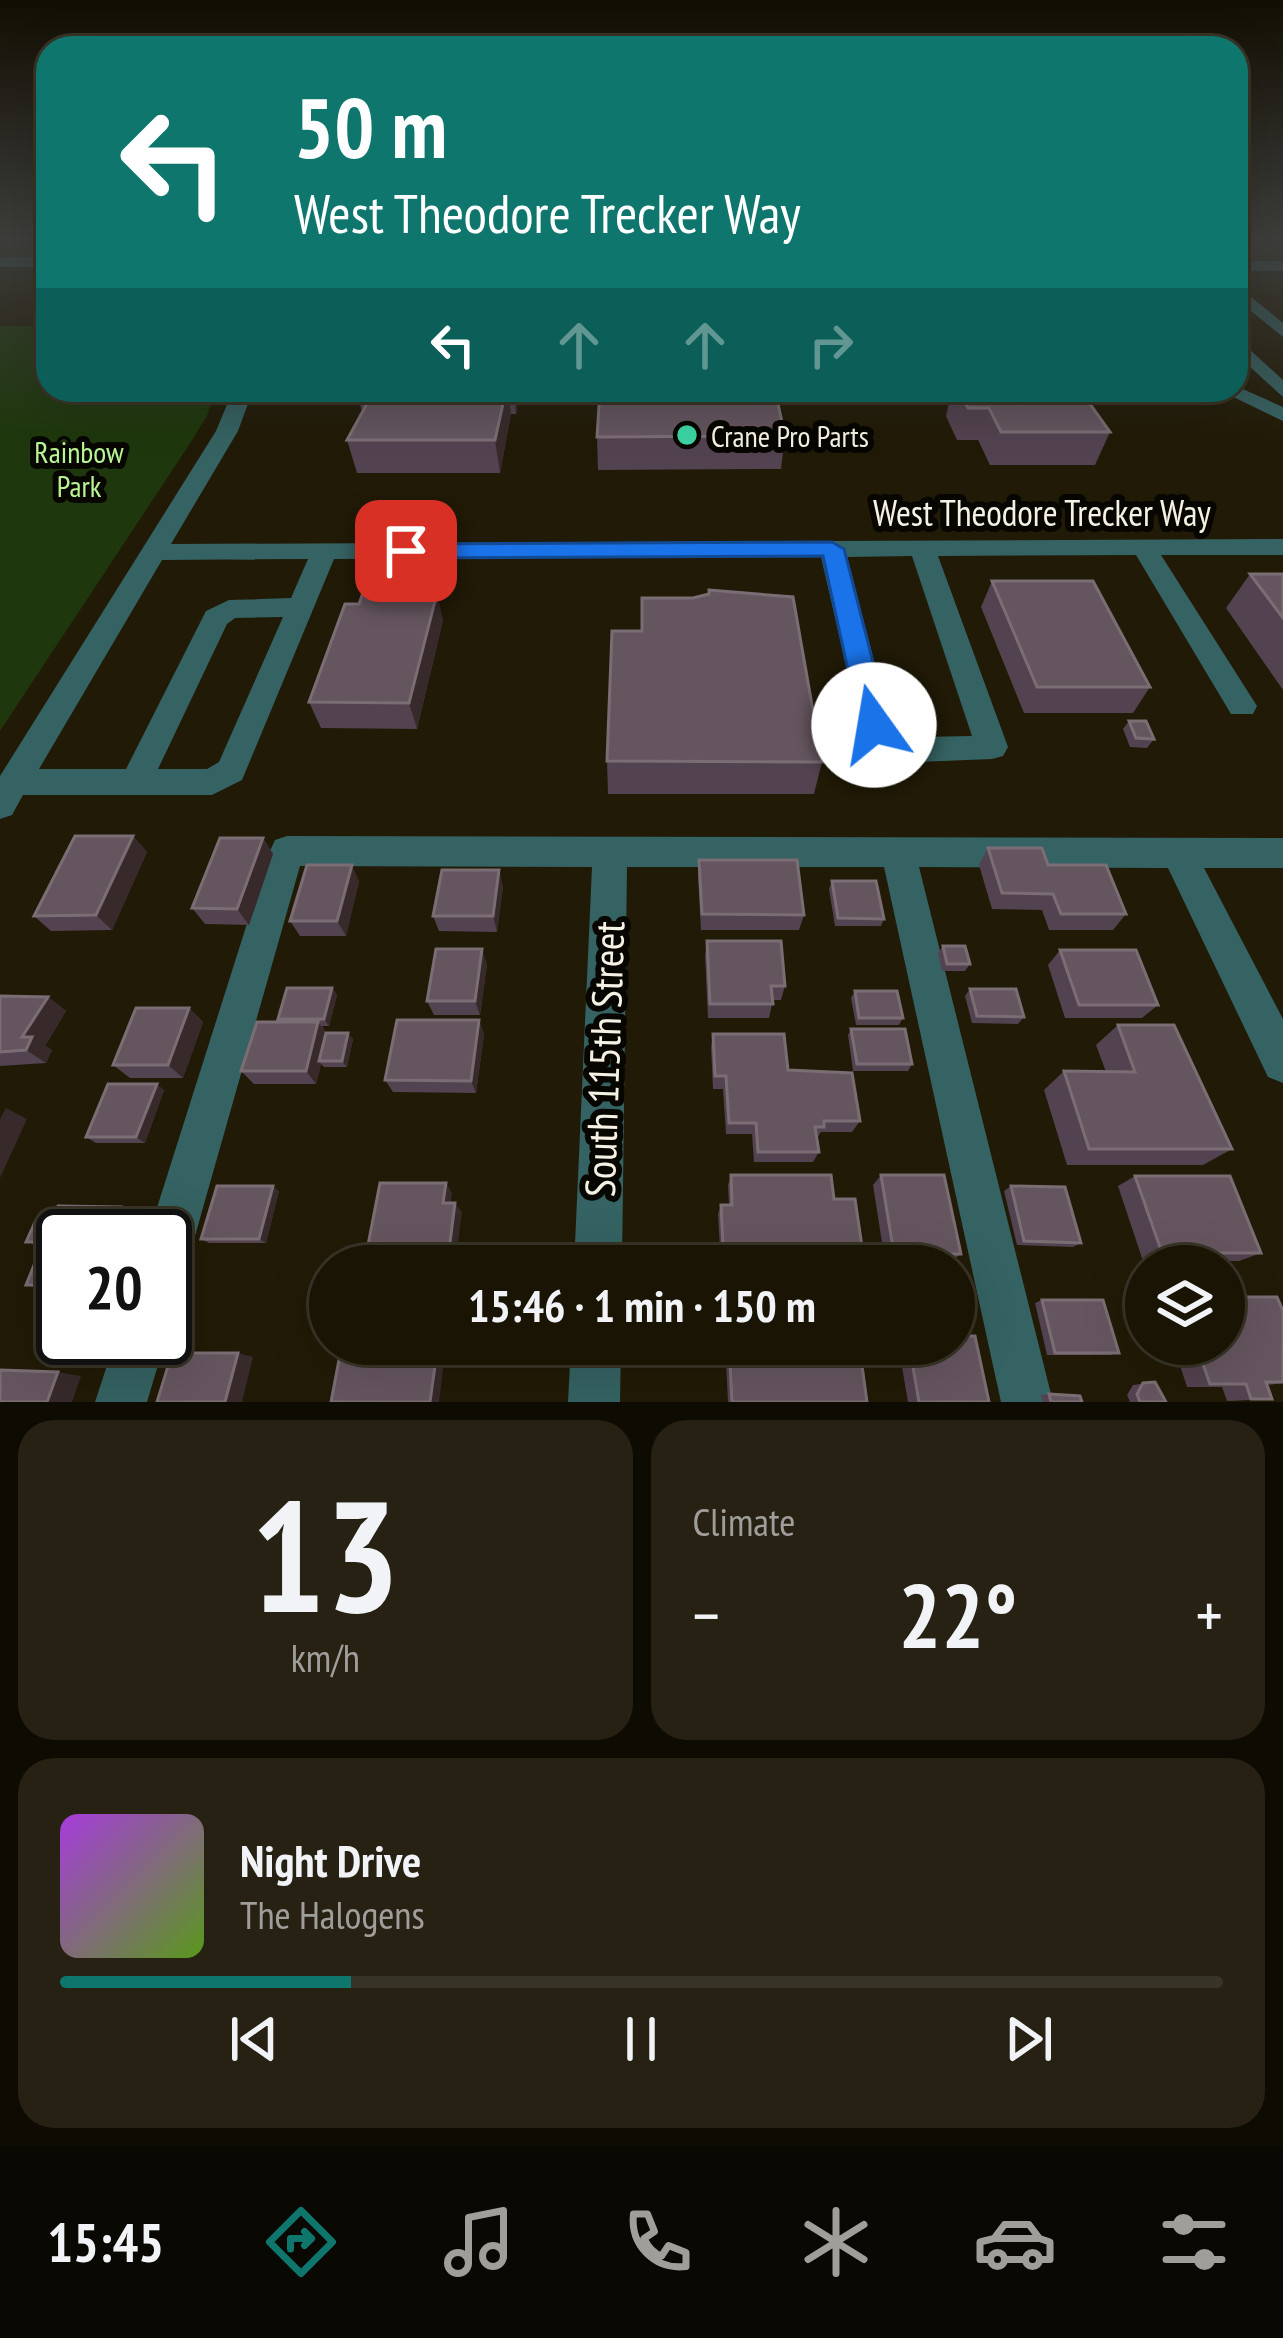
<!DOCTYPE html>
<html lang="en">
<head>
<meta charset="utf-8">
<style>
  body { margin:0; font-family:"PT Sans Narrow",sans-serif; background:#262113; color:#f1f3f6; height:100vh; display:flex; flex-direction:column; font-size:45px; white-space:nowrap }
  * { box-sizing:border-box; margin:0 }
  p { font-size:39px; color:#9f9e9a }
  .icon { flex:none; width:66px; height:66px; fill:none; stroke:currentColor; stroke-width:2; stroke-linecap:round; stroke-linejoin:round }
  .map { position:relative; height:1402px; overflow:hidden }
  .sheet { display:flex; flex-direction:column; gap:18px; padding:18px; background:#0e0b02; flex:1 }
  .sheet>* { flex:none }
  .hud { position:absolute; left:36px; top:36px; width:1212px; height:366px; border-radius:36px; box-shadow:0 12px 48px #0002,0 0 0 3px #373326; background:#0f766e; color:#fff; overflow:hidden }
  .controls { position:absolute; left:1125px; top:1245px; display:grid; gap:24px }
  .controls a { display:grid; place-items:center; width:120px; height:120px; border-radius:50%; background:#191404; box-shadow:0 12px 48px #0002,0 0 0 3px #373326; font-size:60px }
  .speed { position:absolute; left:36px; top:1209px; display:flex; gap:24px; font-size:60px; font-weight:700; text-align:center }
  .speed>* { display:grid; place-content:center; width:156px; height:156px; border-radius:50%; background:#191404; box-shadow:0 12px 48px #0002,0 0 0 3px #373326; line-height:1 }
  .speed .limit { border:6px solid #111; border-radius:18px; background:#fff; color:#111 }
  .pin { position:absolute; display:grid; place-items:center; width:102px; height:102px; color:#fff; margin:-51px; border-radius:24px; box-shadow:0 6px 18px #0006 }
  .me { position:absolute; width:132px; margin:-66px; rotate:347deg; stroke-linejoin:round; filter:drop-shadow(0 0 9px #0008) }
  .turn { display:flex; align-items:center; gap:42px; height:252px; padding:0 60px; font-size:54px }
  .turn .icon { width:156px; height:156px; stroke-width:2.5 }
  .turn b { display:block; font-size:84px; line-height:102px }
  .lanes { display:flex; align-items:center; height:114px; padding:0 60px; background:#0003; justify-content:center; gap:60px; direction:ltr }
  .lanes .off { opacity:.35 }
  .big { font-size:90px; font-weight:600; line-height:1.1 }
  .sheet .widget { flex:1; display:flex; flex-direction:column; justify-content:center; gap:18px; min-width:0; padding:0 42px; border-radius:36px; background:#262113 }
  .sheet .dial { align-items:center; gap:0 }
  .dial b { font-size:156px; line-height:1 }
  .song { display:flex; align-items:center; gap:36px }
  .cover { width:144px; height:144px; border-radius:18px; background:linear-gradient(135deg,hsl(280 70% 55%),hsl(90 70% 35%)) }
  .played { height:12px; border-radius:6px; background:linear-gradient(90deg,#0f766e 25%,#373326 25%) }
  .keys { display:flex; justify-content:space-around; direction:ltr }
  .heat { display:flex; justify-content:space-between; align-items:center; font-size:66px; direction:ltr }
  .sheet .tiles { flex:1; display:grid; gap:18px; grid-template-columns:1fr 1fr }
  .widget:last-child { grid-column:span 2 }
  .trip { position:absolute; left:309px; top:1245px; width:666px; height:120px; border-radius:60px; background:#191404; box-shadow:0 12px 48px #0002,0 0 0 3px #373326; font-weight:600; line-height:120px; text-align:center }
  .tab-bar { display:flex; height:192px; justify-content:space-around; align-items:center; background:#0a0802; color:#9f9e9a }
  .tab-bar .icon { width:84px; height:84px }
  .tab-bar .on { color:#0f766e }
  .tab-bar b { font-size:54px; color:#f1f3f6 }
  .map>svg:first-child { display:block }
</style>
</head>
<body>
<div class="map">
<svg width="1283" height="1402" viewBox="0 0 1283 1402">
  <rect width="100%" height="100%" fill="#211a06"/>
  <!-- green -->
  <path fill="#1e370c" d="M0,326H48V390H215L207,416L187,448L0,731Z"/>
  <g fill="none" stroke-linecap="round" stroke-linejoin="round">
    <!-- minor -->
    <path fill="#356262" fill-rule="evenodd" d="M0,257H48V267H0Z
      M1236,261H1283V271H1236Z
      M1236,285L1283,323V337L1236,299Z
      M1236,337L1283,380V397L1236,354Z
      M1236,386L1283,407V421L1219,390H1236Z
      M233,390H253L238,431L171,544L1283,539V555H1161L1257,706L1253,714H1231L1136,555L938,556L1008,747L1003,756L992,759L918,762L864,733L860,725L821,557L334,559L242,780L212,795H23L12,815L0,819V776L216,431ZM912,556L972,736L922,737L889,718L847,557ZM308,559L291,598L229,600L206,611L126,769H39L162,560ZM283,617L219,762L207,769H158L227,624L235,618Z
      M287,836L1283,838V868H1204L1283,1019V1083L1268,1077L1168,868L919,867L1053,1402H1001L884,867H627L622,1266H574L592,867L300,866L189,1257L182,1274L165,1281V1236H148L270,851L275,840Z
      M165,1335L166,1338L147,1402H95L116,1338Z
      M571,1344H621L620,1402H568Z"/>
  </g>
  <!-- wall -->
  <path fill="#53424f" d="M363,390H519L516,414H511L500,473H357L347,440L362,412L359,400Z
    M952,390H1080L1110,432L1095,465H990L978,440H957L946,416Z
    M785,436L781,469L598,470L597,437Z
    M1250,574H1283V690L1226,608Z
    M992,581L1150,687L1133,713H1024L981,607Z
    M395,584L398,593L443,620L417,729L321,728L309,702L359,604Z
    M1129,721L1154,739L1147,748L1130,747L1123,729Z
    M607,761L822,762L814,794H608Z
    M133,836L147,852L112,930L51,931L34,916Z
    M263,838L273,854L249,925L205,924L192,908Z
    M988,848L1048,865L1126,914L1113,930H1049L1042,910L992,909L979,865Z
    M699,860L804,915L799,930H701L698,876Z
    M359,881L346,936H300L290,921Z
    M832,881L884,919L881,926H835L829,889Z
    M503,886L497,932L439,931L433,916Z
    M707,941L785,986L781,1000H773L769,1018H708L705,956Z
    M943,946L970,964L965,971H942L938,953Z
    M1060,950L1158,1005L1142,1018H1065L1048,965Z
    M487,964L480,1015H434L427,1001Z
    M332,988L337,995L329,1026H322L326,1033L353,1039L347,1067H324L321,1064L316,1084H254L241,1071L281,1022L278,1019Z
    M970,989L1024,1017L1018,1024L972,1023L965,996Z
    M855,991L903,1018L899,1025H856L851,998Z
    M0,996L48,997L66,1011L45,1046L52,1050L46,1063L0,1066Z
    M189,1008L203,1022L183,1078H130L113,1065Z
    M479,1020L484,1034L476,1093L393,1092L385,1080Z
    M1118,1025L1232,1149L1203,1165H1067L1044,1090L1064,1071L1106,1072L1096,1045Z
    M851,1029L912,1064L908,1071H853L848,1035Z
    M713,1034L788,1070L860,1121L852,1132H821L817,1138L819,1152L813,1162H754L752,1134H726L723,1089H713L711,1047Z
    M164,1090L145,1143H96L86,1137Z
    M731,1175L834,1199L864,1260L857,1266H721L718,1214L721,1205H729L728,1185Z
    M881,1175L961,1254L950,1262H885L873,1185Z
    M1135,1176L1261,1253L1239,1261H1143L1118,1186Z
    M1011,1186L1081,1243L1073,1247L1017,1245L1004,1191Z
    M279,1191L266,1243H209L201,1239Z
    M140,1216L63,1236V1292H49L26,1285L42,1246L26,1242L53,1220Z
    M1042,1300L1119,1353L1110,1355H1047L1035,1303Z
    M1283,1311V1383L1267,1385L1272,1399L1227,1401L1222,1387H1187L1173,1344H1224Z
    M725,1344H859L867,1402H728Z
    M898,1344H954L989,1402H908Z
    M1155,1382L1166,1402H1130L1127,1395L1133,1385Z
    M1049,1394L1082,1402H1043L1041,1395Z"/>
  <!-- shaded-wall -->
  <path fill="#382a2b" d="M506,390H508L511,414L500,473L495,440Z
    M513,390H519L516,414Z
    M437,593L443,620L417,729L409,703Z
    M133,836L147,852L112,930L96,915Z
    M263,838L273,854L249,925L237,909Z
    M352,865L359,881L346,936L337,921Z
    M499,870L503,886L497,932L493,916Z
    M482,949L487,964L480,1015L475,1001Z
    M332,988L337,995L329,1026L324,1019Z
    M48,997L66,1011L45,1046L52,1050L46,1063L26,1050L22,1037Z
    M189,1008L203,1022L183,1078L168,1065Z
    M479,1020L484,1034L476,1093L471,1081Z
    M318,1022L328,1035L319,1061L321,1064L316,1084L306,1071Z
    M348,1033L353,1039L347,1067L342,1061Z
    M157,1084L164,1090L145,1143L136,1137Z
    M6,1108L27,1119L0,1178V1119Z
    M446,1183L452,1193L450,1212L443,1203Z
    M273,1186L279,1191L266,1243L259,1239Z
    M455,1203L462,1212L455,1266H447Z
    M121,1207L140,1216L133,1236H111Z
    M438,1344H446L439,1402H430Z
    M238,1353L253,1357L242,1402H225Z
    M58,1372L81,1376L72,1402H47Z"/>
  <!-- building -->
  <path fill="#65555f" stroke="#7b6d74" stroke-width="3" d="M363,390H506L495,440H347L369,400H359Z
    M600,390H775L785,436L597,437Z
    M959,390H1080L1110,432H1001L989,408H968Z
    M1250,574H1283V618Z
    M992,581H1093L1150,687H1037Z
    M366,584H395L392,593H437L409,703L309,702L345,604H359Z
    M709,590L793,597L822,762L607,761L612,631H642V598H693L709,594Z
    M1129,721H1146L1154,739L1136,738Z
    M75,836H133L96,915L34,916Z
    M220,838H263L237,909L192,908Z
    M988,848H1042L1048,865H1106L1126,914H1061L1053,894L1002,893Z
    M699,860H797L804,915L702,914Z
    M307,865H352L337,921H290Z
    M442,870H499L493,916H433Z
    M832,881H876L884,919L838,918Z
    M707,941H781L785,986H771L773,1004H710Z
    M943,946H965L970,964H947Z
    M436,949H482L475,1001H427Z
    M1060,950H1136L1158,1005H1079Z
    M287,988H332L324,1019H278Z
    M970,989H1016L1024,1017L977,1016Z
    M855,991H897L903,1018H859Z
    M0,996L48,997L22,1037H32L26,1050L0,1052Z
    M136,1008H189L168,1065H113Z
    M397,1020H479L471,1081L385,1080Z
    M257,1022H318L306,1071H241Z
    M1118,1025H1174L1232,1149H1089L1064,1071L1135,1072Z
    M851,1029H905L912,1064H857Z
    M326,1033H348L342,1061H319Z
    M713,1034H784L788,1070L852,1073L860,1121H824V1127H815L819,1152H758L756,1123H729L726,1076H715Z
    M108,1084H157L136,1137H86Z
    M731,1175H831L834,1199H855L864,1260H842V1266H724L721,1205H732Z
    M881,1175H944L961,1254H894Z
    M1135,1176H1230L1261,1253H1162Z
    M380,1183H446L443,1203H455L447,1266H364Z
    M217,1186H273L259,1239H201Z
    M1011,1186L1065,1187L1081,1243L1024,1241Z
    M58,1206L121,1207L111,1236H63V1285H26Z
    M36,1220H53L44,1242H26Z
    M1224,1297H1277L1283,1311V1382H1266L1272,1399H1251L1246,1384H1210L1196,1344H1224Z
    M1042,1300H1103L1119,1353H1055Z
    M954,1336H975L989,1402H919L909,1344H954Z
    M342,1344H438L430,1402H331Z
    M729,1344H859L867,1402H732Z
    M172,1353H238L225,1402H157Z
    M0,1370L58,1372L47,1402H0Z
    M1155,1382L1166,1402H1140L1137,1394L1143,1383Z
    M1049,1394L1080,1396L1082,1402H1051Z"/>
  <!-- sky -->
  <linearGradient id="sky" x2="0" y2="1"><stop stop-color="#120e03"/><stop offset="0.55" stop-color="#3d3e3b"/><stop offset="1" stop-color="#3d3e3b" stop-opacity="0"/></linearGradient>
  <rect width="1283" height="437" fill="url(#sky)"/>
  <!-- route -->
  <path fill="#1a73e8" stroke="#114b97" stroke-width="3" d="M832,542L844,549L889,725L874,736L860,725L823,556L406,558L394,551L406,544Z"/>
  <!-- markers -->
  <circle fill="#3dd4a3" stroke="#080601" stroke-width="4.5" cx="687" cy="435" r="12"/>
  <g text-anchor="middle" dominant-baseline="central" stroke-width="12" stroke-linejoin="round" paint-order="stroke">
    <!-- far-poi labels -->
    <g font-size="30" fill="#f5f1e4" stroke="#080601" text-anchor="start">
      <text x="711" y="435">Crane Pro Parts</text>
    </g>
    <!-- far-park labels -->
    <g font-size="30" fill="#b8f594" stroke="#080601">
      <text x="79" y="451">Rainbow<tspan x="79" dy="34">Park</tspan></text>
    </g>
    <!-- street labels -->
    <g font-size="36" fill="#f5f1e4" stroke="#080601">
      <text x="1042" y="512">West Theodore Trecker Way</text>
    </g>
    <!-- near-street labels -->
    <g font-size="42" fill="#f5f1e4" stroke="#080601">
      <text transform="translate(604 1059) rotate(-88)">South 115th Street</text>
    </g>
  </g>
</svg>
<div class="controls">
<a><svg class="icon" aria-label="layers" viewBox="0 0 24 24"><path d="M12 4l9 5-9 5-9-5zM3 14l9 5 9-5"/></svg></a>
</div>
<div class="speed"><div class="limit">20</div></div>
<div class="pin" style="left:406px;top:551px;background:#d93025"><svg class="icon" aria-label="arrive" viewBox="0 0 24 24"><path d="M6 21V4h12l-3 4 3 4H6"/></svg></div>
<svg class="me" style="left:874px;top:725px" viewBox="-20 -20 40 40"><circle r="19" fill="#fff"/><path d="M0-13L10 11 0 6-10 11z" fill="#1a73e8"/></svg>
<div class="trip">15:46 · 1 min · 150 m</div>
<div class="hud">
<div class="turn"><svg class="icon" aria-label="left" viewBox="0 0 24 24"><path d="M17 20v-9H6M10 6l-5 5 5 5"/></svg><div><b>50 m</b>West Theodore Trecker Way</div></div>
<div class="lanes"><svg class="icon" aria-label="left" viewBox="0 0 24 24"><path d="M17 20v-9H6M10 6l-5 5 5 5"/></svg><svg class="icon off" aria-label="ahead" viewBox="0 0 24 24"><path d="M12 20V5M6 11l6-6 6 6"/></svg><svg class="icon off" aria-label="ahead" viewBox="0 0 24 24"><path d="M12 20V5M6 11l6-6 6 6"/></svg><svg class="icon off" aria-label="right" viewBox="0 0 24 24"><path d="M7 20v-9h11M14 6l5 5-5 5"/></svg></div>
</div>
</div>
<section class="sheet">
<div class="tiles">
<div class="widget dial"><b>13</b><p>km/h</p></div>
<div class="widget"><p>Climate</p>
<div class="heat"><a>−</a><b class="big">22°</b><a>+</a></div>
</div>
<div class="widget">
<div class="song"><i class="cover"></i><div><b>Night Drive</b><p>The Halogens</p></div></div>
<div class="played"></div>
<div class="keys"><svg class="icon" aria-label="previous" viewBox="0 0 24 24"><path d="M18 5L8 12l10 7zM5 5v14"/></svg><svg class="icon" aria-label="pause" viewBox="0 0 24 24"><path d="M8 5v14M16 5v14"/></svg><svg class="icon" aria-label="next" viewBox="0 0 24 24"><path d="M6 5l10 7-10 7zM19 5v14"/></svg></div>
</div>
</div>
</section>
<nav class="tab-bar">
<b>15:45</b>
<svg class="icon on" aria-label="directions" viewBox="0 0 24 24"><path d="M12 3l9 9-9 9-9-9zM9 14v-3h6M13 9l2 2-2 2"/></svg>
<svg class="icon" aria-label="music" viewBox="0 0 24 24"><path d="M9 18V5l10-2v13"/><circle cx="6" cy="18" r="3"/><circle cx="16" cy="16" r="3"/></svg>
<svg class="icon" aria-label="phone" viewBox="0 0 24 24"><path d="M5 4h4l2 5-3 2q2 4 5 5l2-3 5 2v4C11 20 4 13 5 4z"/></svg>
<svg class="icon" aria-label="climate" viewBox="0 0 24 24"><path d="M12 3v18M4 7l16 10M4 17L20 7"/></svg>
<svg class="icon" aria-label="car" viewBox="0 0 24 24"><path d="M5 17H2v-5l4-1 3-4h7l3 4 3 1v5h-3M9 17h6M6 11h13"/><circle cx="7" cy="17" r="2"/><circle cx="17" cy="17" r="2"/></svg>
<svg class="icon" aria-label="filters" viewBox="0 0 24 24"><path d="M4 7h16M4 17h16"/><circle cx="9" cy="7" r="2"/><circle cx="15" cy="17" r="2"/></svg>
</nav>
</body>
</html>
